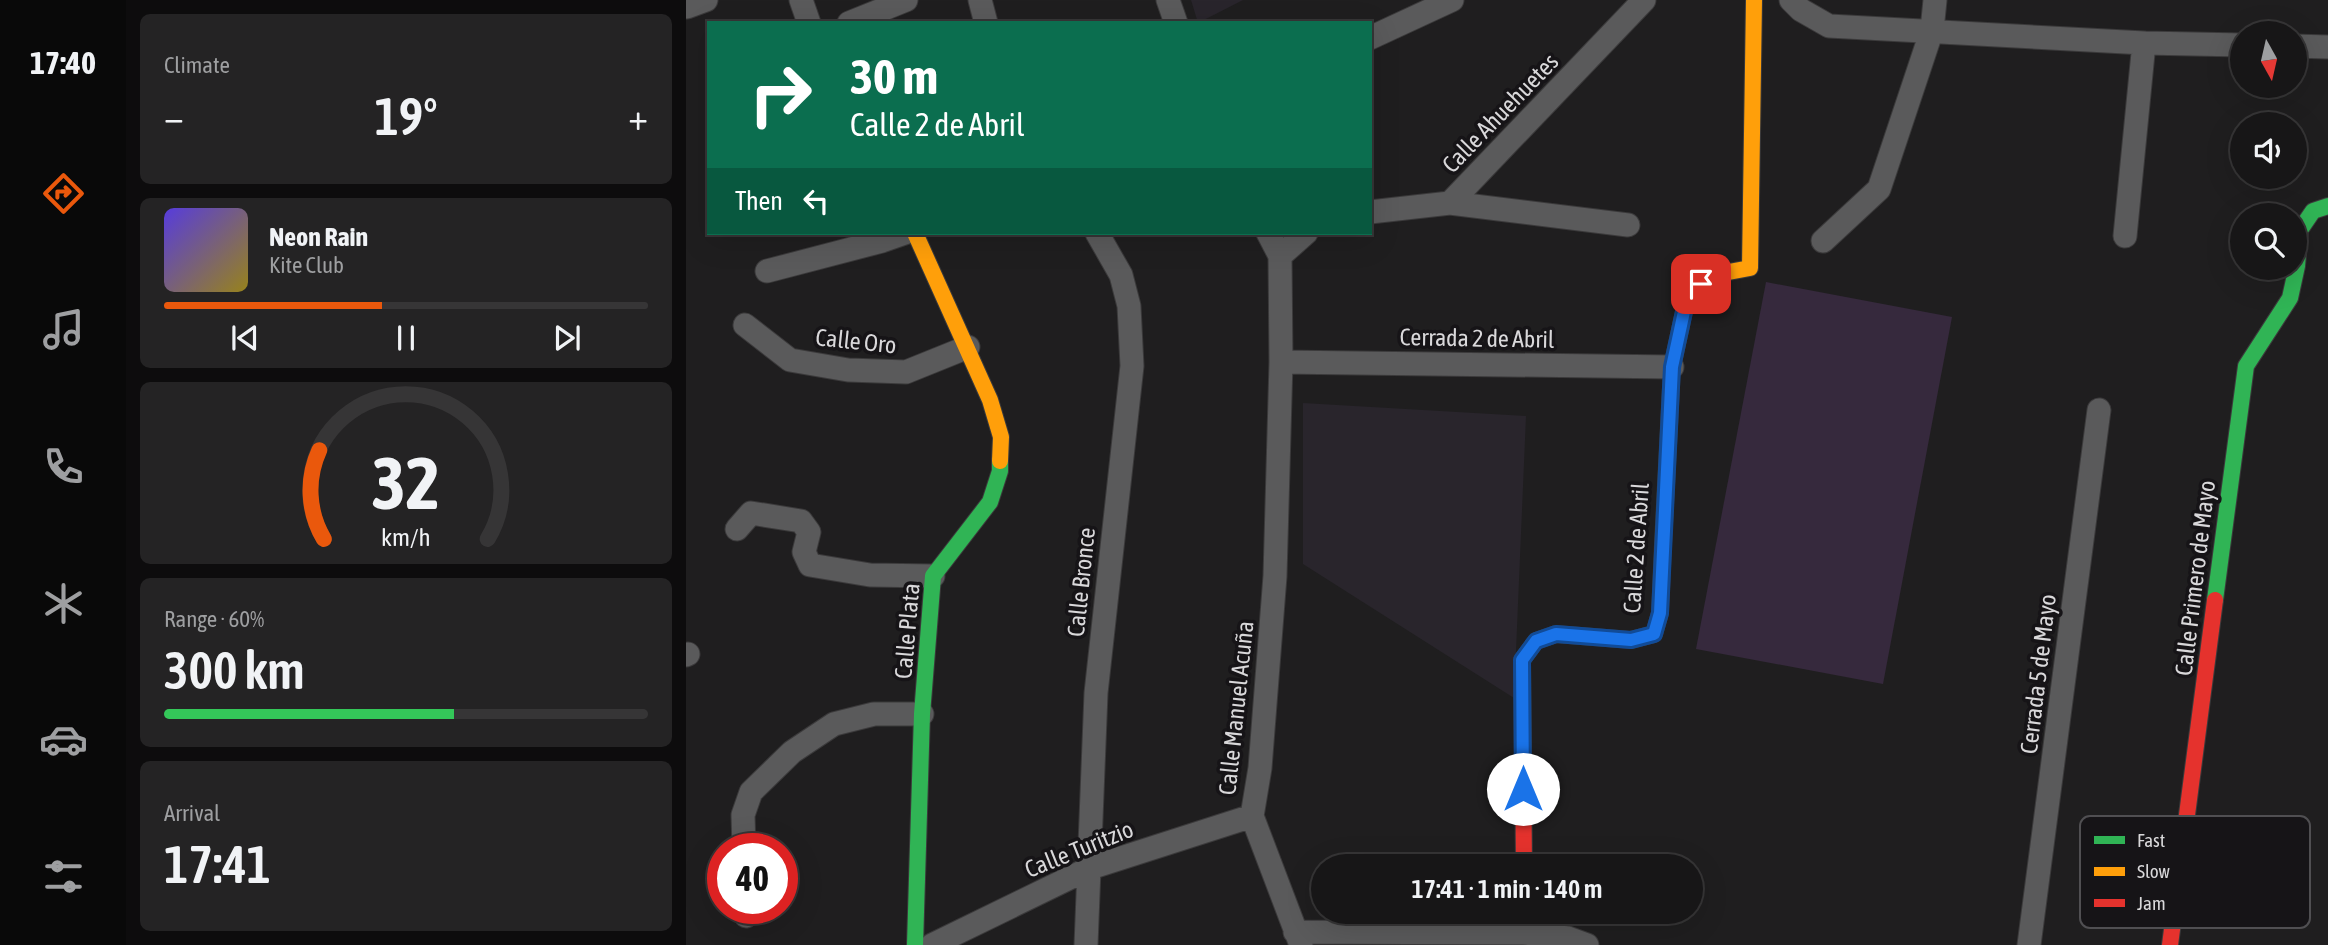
<!DOCTYPE html>
<html lang="en">
<head>
<meta charset="utf-8">
<style>
  body { margin:0; font-family:"Asap Condensed",sans-serif; background:#242324; color:#f1f3f6; height:100vh; display:flex; flex-direction:column; font-size:26px; white-space:nowrap }
  * { box-sizing:border-box; margin:0 }
  p { font-size:23px; color:#9e9fa1 }
  .icon { flex:none; width:38px; height:38px; fill:none; stroke:currentColor; stroke-width:2; stroke-linecap:round; stroke-linejoin:round }
  .map { position:relative; flex:1; overflow:hidden }
  .drawer { display:flex; flex-direction:column; gap:14px; padding:14px; background:#0d0c0d; width:560px }
  .drawer>* { flex:none }
  .hud { position:absolute; left:21px; top:21px; width:665px; height:214px; border-radius:0px; box-shadow:0 7px 28px #0002,0 0 0 2px #363536; background:#0b6e4f; color:#fff; overflow:hidden }
  .needle { width:46px; rotate:172deg }
  .buttons { position:absolute; left:1544px; top:21px; display:grid; gap:14px }
  .buttons a { display:grid; place-items:center; width:77px; height:77px; border-radius:50%; background:#171617; box-shadow:0 7px 28px #0002,0 0 0 2px #363536; font-size:35px }
  .speed { position:absolute; left:21px; top:833px; display:flex; gap:14px; font-size:35px; font-weight:700; text-align:center }
  .speed>* { display:grid; place-content:center; width:91px; height:91px; border-radius:50%; background:#171617; box-shadow:0 7px 28px #0002,0 0 0 2px #363536; line-height:1 }
  .speed .limit { border:10px solid #d22; background:#fff; color:#111 }
  .pin { position:absolute; display:grid; place-items:center; width:60px; height:60px; color:#fff; margin:-30px; border-radius:14px; box-shadow:0 4px 10px #0006 }
  .me { position:absolute; width:77px; margin:-38px; rotate:0deg; stroke-linejoin:round; filter:drop-shadow(0 0 5px #0008) }
  .turn { display:flex; align-items:center; gap:24px; height:147px; padding:0 28px; font-size:32px }
  .turn .icon { width:91px; height:91px; stroke-width:2.5 }
  .turn b { display:block; font-size:49px; line-height:60px }
  .then { display:flex; align-items:center; height:66px; padding:0 28px; background:#0003; gap:14px; font-size:26px }
  .big { font-size:52px; font-weight:600; line-height:1.1 }
  .drawer .widget { flex:1; display:flex; flex-direction:column; justify-content:center; gap:10px; min-width:0; padding:0 24px; border-radius:10px; background:#242324 }
  .drawer .dial { align-items:center; gap:0 }
  .dial svg { height:182px; overflow:visible; fill:none; stroke:#363536; stroke-width:7; stroke-linecap:round; text-anchor:middle }
  .dial text { fill:#f1f3f6; stroke:none }
  .song { display:flex; align-items:center; gap:21px }
  .cover { width:84px; height:84px; border-radius:10px; background:linear-gradient(135deg,hsl(250 70% 55%),hsl(50 70% 35%)) }
  .played { height:7px; border-radius:4px; background:linear-gradient(90deg,#ea580c 45%,#363536 45%) }
  .keys { display:flex; justify-content:space-around; direction:ltr }
  .heat { display:flex; justify-content:space-between; align-items:center; font-size:38px; direction:ltr }
  .charge { height:10px; border-radius:5px; background:linear-gradient(90deg,#34c759 60%,#363536 0) }
  .trip { position:absolute; left:625px; top:854px; width:392px; height:70px; border-radius:35px; background:#171617; box-shadow:0 7px 28px #0002,0 0 0 2px #363536; font-weight:600; line-height:70px; text-align:center }
  main { display:flex; flex:1; min-height:0 }
  .tabs { display:flex; flex-direction:column; width:126px; justify-content:space-around; align-items:center; background:#090909; color:#9e9fa1 }
  .tabs .icon { width:49px; height:49px }
  .tabs .selected { color:#ea580c }
  .tabs b { font-size:32px; color:#f1f3f6 }
  .map>svg:first-child { display:block }
</style>
</head>
<body>
<main>
<nav class="tabs">
<b>17:40</b>
<svg class="icon selected" aria-label="directions" viewBox="0 0 24 24"><path d="M12 3l9 9-9 9-9-9zM9 14v-3h6M13 9l2 2-2 2"/></svg>
<svg class="icon" aria-label="music" viewBox="0 0 24 24"><path d="M9 18V5l10-2v13"/><circle cx="6" cy="18" r="3"/><circle cx="16" cy="16" r="3"/></svg>
<svg class="icon" aria-label="phone" viewBox="0 0 24 24"><path d="M5 4h4l2 5-3 2q2 4 5 5l2-3 5 2v4C11 20 4 13 5 4z"/></svg>
<svg class="icon" aria-label="climate" viewBox="0 0 24 24"><path d="M12 3v18M4 7l16 10M4 17L20 7"/></svg>
<svg class="icon" aria-label="car" viewBox="0 0 24 24"><path d="M5 17H2v-5l4-1 3-4h7l3 4 3 1v5h-3M9 17h6M6 11h13"/><circle cx="7" cy="17" r="2"/><circle cx="17" cy="17" r="2"/></svg>
<svg class="icon" aria-label="filters" viewBox="0 0 24 24"><path d="M4 7h16M4 17h16"/><circle cx="9" cy="7" r="2"/><circle cx="15" cy="17" r="2"/></svg>
</nav>
<section class="drawer">
<div class="widget"><p>Climate</p>
<div class="heat"><a>−</a><b class="big">19°</b><a>+</a></div>
</div>
<div class="widget">
<div class="song"><i class="cover"></i><div><b>Neon Rain</b><p>Kite Club</p></div></div>
<div class="played"></div>
<div class="keys"><svg class="icon" aria-label="previous" viewBox="0 0 24 24"><path d="M18 5L8 12l10 7zM5 5v14"/></svg><svg class="icon" aria-label="pause" viewBox="0 0 24 24"><path d="M8 5v14M16 5v14"/></svg><svg class="icon" aria-label="next" viewBox="0 0 24 24"><path d="M6 5l10 7-10 7zM19 5v14"/></svg></div>
</div>
<div class="widget dial"><svg viewBox="0 0 100 80">
<path d="M14 69A42 42 0 1 1 86 69"/>
<path d="M14 69A42 42 0 0 1 12 30" stroke="#ea580c"/>
<text x="50" y="56" font-size="32" font-weight="700">32</text>
<text x="50" y="72" font-size="11">km/h</text>
</svg></div>
<div class="widget"><p>Range · 60%</p><b class="big">300 km</b><div class="charge"></div></div>
<div class="widget"><p>Arrival</p><b class="big">17:41</b></div>
</section>
<div class="map">
<svg width="1642" height="945" viewBox="0 0 1642 945">
  <rect width="100%" height="100%" fill="#1f1e1f"/>
  <!-- built -->
  <path fill="#29252c" d="M505,0H557L512,23Z
    M617,403L840,416L828,698L617,564Z"/>
  <!-- pitch -->
  <path fill="#36293d" d="M1080,282L1266,317L1197,684L1010,649Z"/>
  <g fill="none" stroke-linecap="round" stroke-linejoin="round">
    <defs>
      <path id="street" d="M115,0L123,23
        M294,0L300,23
        M482,0L490,23
        M1105,0L1115,10L1143,26L1458,43L1556,45
        M1,7L20,0
        M163,23L220,0
        M684,38L766,0
        M1608,46L1642,47
        M764,203L942,225
        M684,212L764,203L958,0
        M582,233L594,256L595,362L589,576L574,768L566,816L615,945
        M1439,236L1458,43
        M1137,241L1193,189L1246,30L1249,0
        M594,256L620,233
        M81,271L196,241L219,233
        M59,325L104,360L162,370L220,372L282,347
        M595,362L986,367
        M51,529L65,513L115,521L123,532L118,552L124,565L184,575L247,576
        M0,655L2,654
        M58,849L57,815L65,792L106,752L148,724L188,714H236
        M59,908L60,916
        M609,932L838,933L882,938L901,945
        M246,945L404,868L566,816
        M400,945L410,693L446,366L443,306L435,275L411,233
        M1343,945L1413,410"/>
      <path id="fast" d="M1529,600L1560,366L1604,298L1611,266L1614,230L1627,211L1642,206
        M229,945L236,714L247,576L304,502L314,471V461"/>
      <path id="slow" d="M229,233L304,400L315,437L314,461
        M977,544L986,367L999,307L1015,284L1032,274L1064,268L1068,0"/>
      <path id="jam" d="M838,866L836,660L850,641L870,634L945,640L968,634L974,613L977,544
        M1484,945L1529,600"/>
    </defs>
    <!-- street casing -->
    <use href="#street" stroke="#3b3a3b" stroke-width="25"/>
    <!-- fast casing -->
    <use href="#fast" stroke="#3b3a3b" stroke-width="18"/>
    <!-- slow casing -->
    <use href="#slow" stroke="#3b3a3b" stroke-width="18"/>
    <!-- jam casing -->
    <use href="#jam" stroke="#3b3a3b" stroke-width="18"/>
    <!-- street -->
    <use href="#street" stroke="#5a5a5b" stroke-width="23"/>
    <!-- fast -->
    <use href="#fast" stroke="#30b455" stroke-width="16"/>
    <!-- slow -->
    <use href="#slow" stroke="#ff9f0a" stroke-width="16"/>
    <!-- jam -->
    <use href="#jam" stroke="#e5322d" stroke-width="16"/>
  </g>
  <g fill="none" stroke-linecap="round" stroke-linejoin="round">
    <defs>
      <path id="route" d="M837,789L836,660L850,641L870,634L945,640L968,634L974,613L986,367L999,307L1015,284"/>
    </defs>
    <!-- route casing -->
    <use href="#route" stroke="#114b97" stroke-width="18"/>
    <!-- route -->
    <use href="#route" stroke="#1a73e8" stroke-width="12"/>
  </g>
  <g text-anchor="middle" dominant-baseline="central" stroke-width="7" stroke-linejoin="round" paint-order="stroke">
    <!-- street labels -->
    <g font-size="24" fill="#d9d8da" stroke="#161417">
      <text transform="translate(814 113) rotate(-46)">Calle Ahuehuetes</text>
      <text transform="translate(791 338) rotate(1)">Cerrada 2 de Abril</text>
      <text transform="translate(170 341) rotate(6)">Calle Oro</text>
      <text transform="translate(950 548) rotate(-86)">Calle 2 de Abril</text>
      <text transform="translate(1509 578) rotate(-83)">Calle Primero de Mayo</text>
      <text transform="translate(395 582) rotate(-84)">Calle Bronce</text>
      <text transform="translate(221 631) rotate(-85)">Calle Plata</text>
      <text transform="translate(1352 674) rotate(-83)">Cerrada 5 de Mayo</text>
      <text transform="translate(550 708) rotate(-84)">Calle Manuel Acuña</text>
      <text transform="translate(393 849) rotate(-22)">Calle Turitzio</text>
    </g>
  </g>
  <!-- legend -->
  <rect x="1394" y="816" width="230" height="112" rx="10" fill="#161417" stroke="#504f52" stroke-width="2"/>
  <rect x="1408" y="836" width="31" height="8" fill="#30b455"/>
  <rect x="1408" y="867" width="31" height="9" fill="#ff9f0a"/>
  <rect x="1408" y="899" width="31" height="8" fill="#e5322d"/>
  <g font-size="19" fill="#d9d8da">
    <text x="1451" y="847">Fast</text>
    <text x="1451" y="878">Slow</text>
    <text x="1451" y="910">Jam</text>
  </g>
</svg>
<div class="buttons">
<a><svg class="needle" viewBox="-14 -14 28 28"><path d="M0-13l5 13h-10z" fill="#e53935"/><path d="M0 13l5-13h-10z" fill="#9e9fa1"/></svg></a>
<a><svg class="icon" aria-label="sound" viewBox="0 0 24 24"><path d="M4 9h4l5-4v14l-5-4H4zM17 9q2 3 0 6"/></svg></a>
<a><svg class="icon" aria-label="search" viewBox="0 0 24 24"><circle cx="10" cy="10" r="6"/><path d="M15 15l6 6"/></svg></a>
</div>
<div class="speed"><div class="limit">40</div></div>
<div class="pin" style="left:1015px;top:284px;background:#d93025"><svg class="icon" aria-label="arrive" viewBox="0 0 24 24"><path d="M6 21V4h12l-3 4 3 4H6"/></svg></div>
<svg class="me" style="left:837px;top:789px" viewBox="-20 -20 40 40"><circle r="19" fill="#fff"/><path d="M0-13L10 11 0 6-10 11z" fill="#1a73e8"/></svg>
<div class="trip">17:41 · 1 min · 140 m</div>
<div class="hud">
<div class="turn"><svg class="icon" aria-label="right" viewBox="0 0 24 24"><path d="M7 20v-9h11M14 6l5 5-5 5"/></svg><div><b>30 m</b>Calle 2 de Abril</div></div>
<div class="then">Then<svg class="icon" aria-label="left" viewBox="0 0 24 24"><path d="M17 20v-9H6M10 6l-5 5 5 5"/></svg></div>
</div>
</div>
</main>
</body>
</html>
